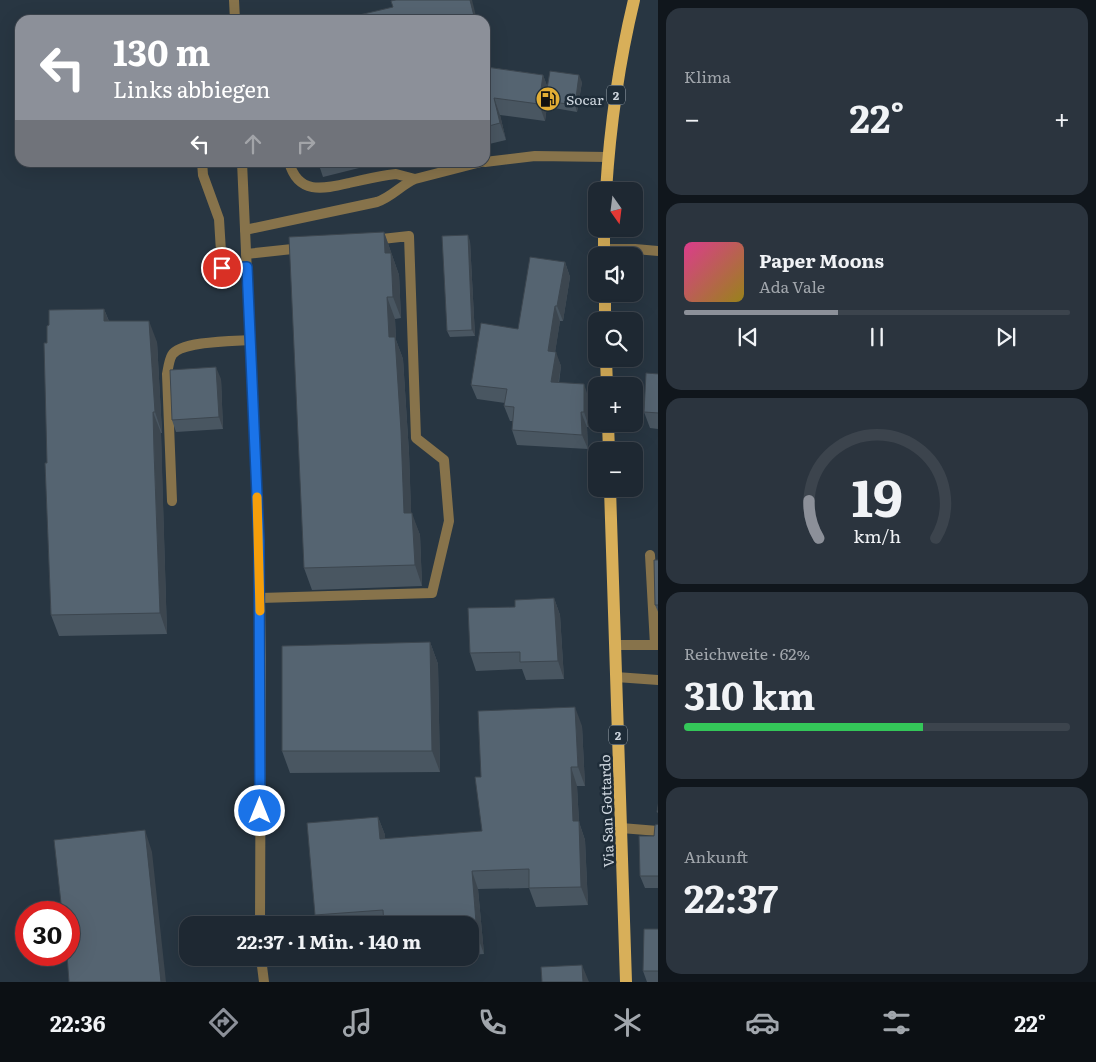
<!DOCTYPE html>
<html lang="de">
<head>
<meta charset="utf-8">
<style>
  body { margin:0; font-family:Literata,serif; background:#2b343e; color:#f1f3f6; height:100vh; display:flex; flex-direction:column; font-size:19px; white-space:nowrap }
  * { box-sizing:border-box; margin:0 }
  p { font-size:16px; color:#a1a6ac }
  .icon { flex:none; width:28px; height:28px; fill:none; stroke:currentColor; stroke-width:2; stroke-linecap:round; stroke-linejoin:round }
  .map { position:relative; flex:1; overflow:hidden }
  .drawer { display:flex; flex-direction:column; gap:8px; padding:8px; background:#10161c; width:438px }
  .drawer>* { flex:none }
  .hud { position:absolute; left:15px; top:15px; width:475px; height:152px; border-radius:15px; box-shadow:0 5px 20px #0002,0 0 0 1px #3c444d; background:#8c9099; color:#fff; overflow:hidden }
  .needle { width:32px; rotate:166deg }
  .fabs { position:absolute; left:588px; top:182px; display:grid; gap:10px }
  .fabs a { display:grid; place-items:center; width:55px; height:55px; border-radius:10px; background:#1e2832; box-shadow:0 5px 20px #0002,0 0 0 1px #3c444d; font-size:25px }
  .speed { position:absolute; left:15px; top:901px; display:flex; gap:10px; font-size:25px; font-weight:700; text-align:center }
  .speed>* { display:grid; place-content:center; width:65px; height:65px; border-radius:50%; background:#1e2832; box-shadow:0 5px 20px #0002,0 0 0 1px #3c444d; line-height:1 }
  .speed .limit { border:8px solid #d22; background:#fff; color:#111 }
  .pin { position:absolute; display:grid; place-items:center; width:42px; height:42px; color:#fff; margin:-21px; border:2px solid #fff; border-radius:50%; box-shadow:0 1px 5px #0007 }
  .me { position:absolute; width:55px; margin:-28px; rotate:0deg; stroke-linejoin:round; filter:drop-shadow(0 0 4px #0008) }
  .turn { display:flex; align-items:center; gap:18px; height:105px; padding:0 15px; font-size:22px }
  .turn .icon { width:65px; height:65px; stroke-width:2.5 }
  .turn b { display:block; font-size:35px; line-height:42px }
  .lanes { display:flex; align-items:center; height:48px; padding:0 15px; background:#0003; justify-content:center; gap:25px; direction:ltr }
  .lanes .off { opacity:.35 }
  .big { font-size:38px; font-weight:700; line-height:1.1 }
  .drawer .tile { flex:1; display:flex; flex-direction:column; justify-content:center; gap:8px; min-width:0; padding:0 18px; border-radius:15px; background:#2b343e }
  .drawer .dial { align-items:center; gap:0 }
  .dial svg { height:130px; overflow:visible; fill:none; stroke:#3c444d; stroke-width:7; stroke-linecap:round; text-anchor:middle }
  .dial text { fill:#f1f3f6; stroke:none }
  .song { display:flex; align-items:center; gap:15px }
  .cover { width:60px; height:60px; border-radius:8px; background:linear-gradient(135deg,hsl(330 70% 55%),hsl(50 70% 35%)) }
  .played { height:5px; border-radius:2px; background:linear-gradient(90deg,#8c9099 40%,#3c444d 40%) }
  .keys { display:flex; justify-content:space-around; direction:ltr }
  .heat { display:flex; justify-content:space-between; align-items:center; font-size:28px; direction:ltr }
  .charge { height:8px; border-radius:4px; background:linear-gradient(90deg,#34c759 62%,#3c444d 0) }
  .trip { position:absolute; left:179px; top:916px; width:300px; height:50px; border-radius:15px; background:#1e2832; box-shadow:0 5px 20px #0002,0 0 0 1px #3c444d; font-weight:700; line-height:50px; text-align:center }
  .tabs { display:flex; height:80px; justify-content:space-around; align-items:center; background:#0c1014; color:#a1a6ac }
  .tabs .icon { width:35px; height:35px }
  .tabs .on { color:#8c9099 }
  .tabs b { font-size:22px; color:#f1f3f6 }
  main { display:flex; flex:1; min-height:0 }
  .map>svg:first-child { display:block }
</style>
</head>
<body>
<main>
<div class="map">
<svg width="659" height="982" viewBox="0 0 659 982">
  <rect width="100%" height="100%" fill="#283642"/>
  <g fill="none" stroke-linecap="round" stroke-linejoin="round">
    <!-- service -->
    <path stroke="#87734b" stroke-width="10" d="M202,162L203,175L219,219L222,268L247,267
      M289,162C298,195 323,189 349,183C362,180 375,177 388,175L396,174L415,179
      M485,162L535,156L608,157
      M245,230L377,202C392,197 401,185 415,179L481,162
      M246,254L302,248
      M172,501L167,374C168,369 169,360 172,355C180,341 234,341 250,340
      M650,555L655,645
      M260,598L432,593L449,521L444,460L416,438L409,236L373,240
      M615,645H659
      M616,677L659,680
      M621,828L659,831"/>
    <!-- minor -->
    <path stroke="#87734b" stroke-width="10" d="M234,0L235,20
      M242,162L259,541L261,659L260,925
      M604,249H635L659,251
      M261,958L264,982"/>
    <!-- primary -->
    <path stroke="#d8af59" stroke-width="12" d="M606,191C610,127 619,62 634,0
      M604,256V229
      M605,294V321
      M606,359L607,386
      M608,424L609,451
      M610,489L626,982"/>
  </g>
  <!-- wall -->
  <path fill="#495661" d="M485,53L488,67L543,75L547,86L582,82L577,112L548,107L547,106L545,121L500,115L506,140L485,145Z
    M318,162H383L323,177Z
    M384,232L399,275L401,318L395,319L396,340L403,359L409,453L411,513L420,535L422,586L312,590L304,568Z
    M470,241L475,336L450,337L447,331Z
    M565,262L570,277L563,321H560L555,352L561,366L559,383L589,399V427H587L588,449L517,445L512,430L513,421H510L504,406L505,403L477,399L471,385L518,329Z
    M104,309L109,321L157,342L162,433H161L162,472L167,634L59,636L51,615L47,463V343Z
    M659,374V429L650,428L644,412Z
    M221,379L223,429L176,432L172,420Z
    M554,598L560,615L564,679L526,680L522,669L476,671L470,653L515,607Z
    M655,605H659V614Z
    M430,642L438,664L440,772L290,773L282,751Z
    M582,726L585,786H577L579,822L585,840L588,905L536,907L529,888L478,889L484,954L470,955V925H318L315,915L378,817L385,835V839L482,831L481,777Z
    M659,824V888H645L640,876Z
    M659,929V982H647L643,971Z"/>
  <!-- shaded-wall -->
  <path fill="#3c464f" d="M470,0H472L477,20H475Z
    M485,53L492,83L485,61Z
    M543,75L549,91L545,101L547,106L545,121L539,104Z
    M579,75L582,82L577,112L575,105Z
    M494,98L500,115L506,140L500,123Z
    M384,232L399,275L401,318L393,297L385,253Z
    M468,235L470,241L475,336L472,330Z
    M565,262L570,277L563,321L557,306Z
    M387,297L395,319L396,340L403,359L409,453L412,535L404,513L389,337Z
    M555,306L560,321L553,366L548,351Z
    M104,309L112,330L104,321Z
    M149,321L157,342L162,433L155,412Z
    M556,352L561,366L556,397L551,382Z
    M216,367L221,379L223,429L219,417Z
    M584,384L589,399V427L584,412Z
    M153,412L161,433L167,634L160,613Z
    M581,412L587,427L588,449L582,435Z
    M412,513L420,535L422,586L415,565Z
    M554,598L560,615L564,679L558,661Z
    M430,642L438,664L440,772L432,751Z
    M575,707L582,726L585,786L578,767Z
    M571,767L577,786L579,822L585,840L588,905L581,887L573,821Z
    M378,817L385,835L386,858L380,839Z
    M145,830L152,852L166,982H161Z
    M472,871L478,889L484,954L477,935Z
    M582,965L589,982H583Z"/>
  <!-- building -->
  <path fill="#556471" stroke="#3c464f" d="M396,0H470L475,20H338L393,7L391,1Z
    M485,61L486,67L543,75L539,104L494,98L500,123L485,127Z
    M550,71L579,75L575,105L545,101Z
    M384,232L385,253H391L393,297H387L389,337H395L401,431L404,513H412L415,565L304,568L289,237Z
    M468,235L472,330L447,331L442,236Z
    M530,257L565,262L557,306H555L548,351L556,352L551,382L584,384V412H581L582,435L512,430L514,407L504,406L507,389L471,385L481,323L518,329Z
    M104,309V321H149L155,412H153L154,451L160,613L51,615L45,463H47L44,343H47V326L49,325V310Z
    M216,367L219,417L172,420L170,370Z
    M646,373L659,374V413L644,412Z
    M654,560H659V605H655Z
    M554,598L558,661L520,662V652L470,653L468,608L515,607V600Z
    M430,642L432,751H282V646Z
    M575,707L578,767H571L573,821H579L581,887L529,888V869L472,871L477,935L470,936V925H384L383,910L315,915L307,823L378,817L380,839L482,831L475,777H481L478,711Z
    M659,800V814L657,812Z
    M659,824V876H640L639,836H654L655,825Z
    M145,830L161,982H69L67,955H69V912H62L54,840Z
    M644,929H659V971H643Z
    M582,965L583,982H542L541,967Z"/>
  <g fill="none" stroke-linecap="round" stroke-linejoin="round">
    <defs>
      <path id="route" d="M222,268L247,267L259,541L260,811"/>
    </defs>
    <!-- route casing -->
    <use href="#route" stroke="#114b97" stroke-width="12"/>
    <!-- route -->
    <use href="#route" stroke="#1a73e8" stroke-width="9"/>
    <!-- slow -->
    <path stroke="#f59e0b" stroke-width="9" d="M257,497L260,611"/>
  </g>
  <!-- icons -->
  <defs>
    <symbol id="fuel-disc" viewBox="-11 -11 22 22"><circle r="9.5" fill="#e3ae35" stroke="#1e2c38"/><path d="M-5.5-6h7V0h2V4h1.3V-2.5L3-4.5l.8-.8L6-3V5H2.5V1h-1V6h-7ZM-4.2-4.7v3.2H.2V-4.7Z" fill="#111"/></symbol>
  </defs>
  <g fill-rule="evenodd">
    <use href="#fuel-disc" x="534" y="85" width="28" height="28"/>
  </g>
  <g text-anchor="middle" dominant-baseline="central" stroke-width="5" stroke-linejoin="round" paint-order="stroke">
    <!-- shield labels -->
    <g fill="#1e2c38" stroke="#9aa4ad" stroke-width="1">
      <rect x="607" y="85.5" width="18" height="19" rx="4"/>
      <rect x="609" y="725.5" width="18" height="19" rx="4"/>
    </g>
    <g font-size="12" font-weight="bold" fill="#cfd7df">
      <text x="616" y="95">2</text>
      <text x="618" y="735">2</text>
    </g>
    <!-- poi labels -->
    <g font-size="14" fill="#cfd7df" stroke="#1e2c38" text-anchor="start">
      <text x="566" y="99">Socar</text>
    </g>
    <!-- street labels -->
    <g font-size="14" fill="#cfd7df" stroke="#1e2c38">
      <text transform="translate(606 811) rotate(-92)">Via San Gottardo</text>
    </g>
  </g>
</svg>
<div class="fabs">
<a><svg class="needle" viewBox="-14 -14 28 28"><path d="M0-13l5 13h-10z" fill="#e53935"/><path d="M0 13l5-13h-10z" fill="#a1a6ac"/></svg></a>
<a><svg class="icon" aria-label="sound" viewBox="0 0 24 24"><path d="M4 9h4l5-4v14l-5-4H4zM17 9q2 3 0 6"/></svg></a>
<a><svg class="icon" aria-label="search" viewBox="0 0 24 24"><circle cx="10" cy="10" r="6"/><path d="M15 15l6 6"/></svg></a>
<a>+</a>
<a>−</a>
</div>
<div class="speed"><div class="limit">30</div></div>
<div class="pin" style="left:222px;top:268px;background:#d93025"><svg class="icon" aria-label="arrive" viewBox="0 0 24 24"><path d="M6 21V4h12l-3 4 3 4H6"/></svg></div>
<svg class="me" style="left:260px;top:811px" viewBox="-20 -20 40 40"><circle r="17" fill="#1a73e8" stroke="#fff" stroke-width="3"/><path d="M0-11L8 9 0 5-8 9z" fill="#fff"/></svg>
<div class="trip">22:37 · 1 Min. · 140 m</div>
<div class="hud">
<div class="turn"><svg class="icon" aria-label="left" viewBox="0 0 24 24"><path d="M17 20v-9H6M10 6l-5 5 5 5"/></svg><div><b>130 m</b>Links abbiegen</div></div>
<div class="lanes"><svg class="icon" aria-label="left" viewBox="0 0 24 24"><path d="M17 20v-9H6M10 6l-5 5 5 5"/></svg><svg class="icon off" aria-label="ahead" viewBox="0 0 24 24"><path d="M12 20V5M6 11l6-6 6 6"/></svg><svg class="icon off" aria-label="right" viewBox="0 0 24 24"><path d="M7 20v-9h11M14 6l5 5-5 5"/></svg></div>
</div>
</div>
<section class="drawer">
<div class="tile"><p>Klima</p>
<div class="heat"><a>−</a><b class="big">22°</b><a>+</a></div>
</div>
<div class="tile">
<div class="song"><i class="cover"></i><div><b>Paper Moons</b><p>Ada Vale</p></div></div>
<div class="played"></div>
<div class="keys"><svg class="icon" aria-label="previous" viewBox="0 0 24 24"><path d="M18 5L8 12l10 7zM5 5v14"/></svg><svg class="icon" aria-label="pause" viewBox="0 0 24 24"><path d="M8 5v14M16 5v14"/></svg><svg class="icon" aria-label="next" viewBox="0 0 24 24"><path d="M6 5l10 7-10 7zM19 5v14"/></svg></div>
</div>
<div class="tile dial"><svg viewBox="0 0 100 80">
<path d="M14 69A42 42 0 1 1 86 69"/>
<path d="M14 69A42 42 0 0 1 8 46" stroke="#8c9099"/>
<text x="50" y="56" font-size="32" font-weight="700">19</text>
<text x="50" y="72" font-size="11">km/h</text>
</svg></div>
<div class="tile"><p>Reichweite · 62%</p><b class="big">310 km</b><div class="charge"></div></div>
<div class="tile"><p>Ankunft</p><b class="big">22:37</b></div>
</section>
</main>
<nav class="tabs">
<b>22:36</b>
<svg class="icon on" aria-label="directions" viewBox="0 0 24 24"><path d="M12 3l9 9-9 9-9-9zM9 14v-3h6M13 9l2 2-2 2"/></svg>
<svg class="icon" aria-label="music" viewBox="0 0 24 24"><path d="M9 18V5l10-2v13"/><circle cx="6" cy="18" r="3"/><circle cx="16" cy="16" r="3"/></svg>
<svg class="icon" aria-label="phone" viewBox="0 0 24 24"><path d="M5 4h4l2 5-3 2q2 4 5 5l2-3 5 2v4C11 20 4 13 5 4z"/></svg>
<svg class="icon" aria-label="climate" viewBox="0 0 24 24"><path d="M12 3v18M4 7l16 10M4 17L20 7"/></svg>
<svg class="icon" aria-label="car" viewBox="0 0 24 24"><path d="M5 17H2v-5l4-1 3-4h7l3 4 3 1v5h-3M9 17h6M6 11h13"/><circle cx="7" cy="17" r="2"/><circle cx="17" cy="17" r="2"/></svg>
<svg class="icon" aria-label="filters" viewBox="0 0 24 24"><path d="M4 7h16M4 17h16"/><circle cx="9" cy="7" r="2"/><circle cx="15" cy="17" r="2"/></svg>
<b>22°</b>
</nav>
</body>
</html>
